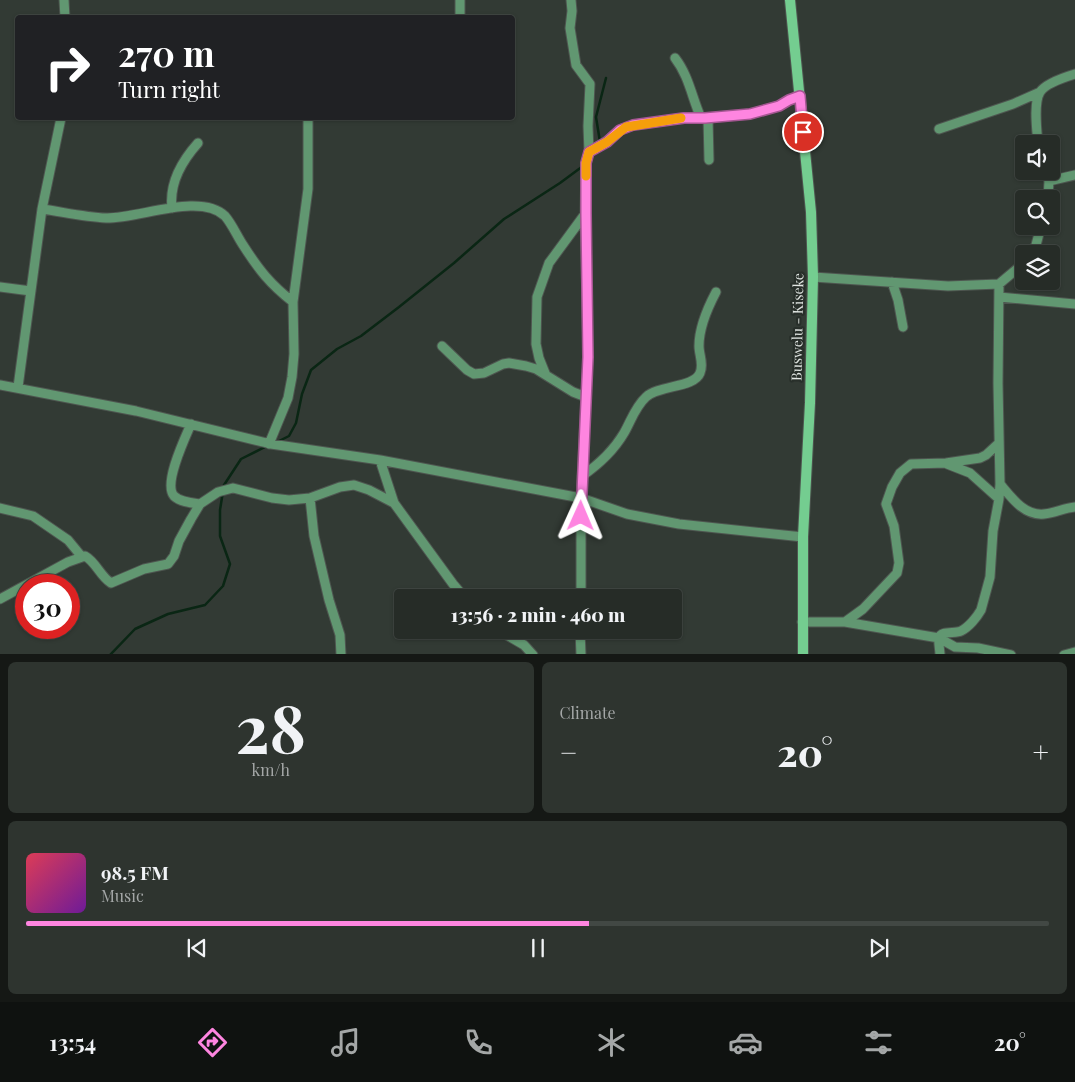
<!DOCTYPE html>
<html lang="en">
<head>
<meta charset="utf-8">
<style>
  body { margin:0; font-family:"Playfair Display",serif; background:#2e342f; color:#f1f3f6; height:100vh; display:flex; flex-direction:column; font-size:19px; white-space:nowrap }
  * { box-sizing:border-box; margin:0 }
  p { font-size:16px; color:#a4a7a7 }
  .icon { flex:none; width:28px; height:28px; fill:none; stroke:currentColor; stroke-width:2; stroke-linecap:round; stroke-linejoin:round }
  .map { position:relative; height:654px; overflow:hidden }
  .side { display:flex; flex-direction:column; gap:8px; padding:8px; background:#151815; flex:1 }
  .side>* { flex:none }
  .banner { position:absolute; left:15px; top:15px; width:500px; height:105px; border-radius:5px; box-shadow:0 1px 4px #0004,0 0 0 1px #424844; background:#202124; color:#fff; overflow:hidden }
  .buttons { position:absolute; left:1015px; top:135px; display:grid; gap:10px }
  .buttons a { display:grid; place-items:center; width:45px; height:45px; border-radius:5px; background:#262c27; box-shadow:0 1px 4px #0004,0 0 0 1px #424844; font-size:25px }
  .speed { position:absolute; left:15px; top:574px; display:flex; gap:10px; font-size:25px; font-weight:700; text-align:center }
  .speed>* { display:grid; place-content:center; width:65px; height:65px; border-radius:50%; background:#262c27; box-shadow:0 1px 4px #0004,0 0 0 1px #424844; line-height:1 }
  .speed .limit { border:8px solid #d22; background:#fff; color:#111 }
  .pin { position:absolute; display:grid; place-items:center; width:42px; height:42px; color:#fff; margin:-21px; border:2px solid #fff; border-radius:50%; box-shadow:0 1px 5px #0007 }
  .me { position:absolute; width:55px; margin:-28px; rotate:1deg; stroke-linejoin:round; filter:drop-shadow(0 0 4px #0008) }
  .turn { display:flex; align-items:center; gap:18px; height:105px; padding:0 20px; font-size:22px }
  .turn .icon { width:65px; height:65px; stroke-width:2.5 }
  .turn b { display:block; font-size:35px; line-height:42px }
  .big { font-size:38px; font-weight:800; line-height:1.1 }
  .side .widget { flex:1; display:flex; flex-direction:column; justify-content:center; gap:8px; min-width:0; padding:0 18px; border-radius:8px; background:#2e342f }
  .side .dial { align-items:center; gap:0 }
  .dial b { font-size:65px; line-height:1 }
  .song { display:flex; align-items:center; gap:15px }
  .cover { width:60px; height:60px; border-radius:8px; background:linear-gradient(135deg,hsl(350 70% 55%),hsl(280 70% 35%)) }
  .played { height:5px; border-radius:2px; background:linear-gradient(90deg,#fe85e0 55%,#424844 55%) }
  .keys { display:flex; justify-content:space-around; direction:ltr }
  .heat { display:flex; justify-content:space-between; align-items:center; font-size:28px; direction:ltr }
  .side .tiles { flex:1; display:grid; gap:8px; grid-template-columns:1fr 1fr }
  .widget:last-child { grid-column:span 2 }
  .trip { position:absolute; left:394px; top:589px; width:288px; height:50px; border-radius:5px; background:#262c27; box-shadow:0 1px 4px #0004,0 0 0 1px #424844; font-weight:800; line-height:50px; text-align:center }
  .tabs { display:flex; height:80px; justify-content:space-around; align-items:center; background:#0f1210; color:#a4a7a7 }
  .tabs .icon { width:35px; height:35px }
  .tabs .current { color:#fe85e0 }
  .tabs b { font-size:22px; color:#f1f3f6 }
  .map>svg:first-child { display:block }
</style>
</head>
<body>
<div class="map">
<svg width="1075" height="655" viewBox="0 0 1075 655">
  <rect width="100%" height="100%" fill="#323a34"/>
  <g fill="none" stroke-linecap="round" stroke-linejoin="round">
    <!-- stream -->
    <path stroke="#0a2614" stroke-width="2.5" d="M600,142L596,117L606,78
      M277,442L289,436L296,423L302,394L311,370L337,349L361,336L399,307L454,263L504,219L560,183L583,166
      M110,655L135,629L168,614L205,605L223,586L230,564L220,536V510L224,485L241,459L267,446"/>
    <defs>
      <path id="minor" d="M64,0L65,18
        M460,0V18
        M571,0L572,11L570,28L576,65L590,84L588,126L589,152L586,163L585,214L588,357L581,498V598
        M675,58C689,76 692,98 701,118
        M708,118L709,160
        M939,129L1013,104L1040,92
        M1038,144C1037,131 1033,103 1040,92C1046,83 1065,77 1075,74
        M589,152L607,141L620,130L633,125L684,118H705L750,114L779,106L789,100L800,96
        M1045,171L1049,181L1048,199
        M1049,181L1075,175
        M172,208C169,183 181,162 198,143
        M42,209C63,212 85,217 106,218C138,219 200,192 225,216C232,224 237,236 243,245C259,270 270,284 293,302
        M1031,254L1036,245L1041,226
        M813,277L948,286L999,284L1024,263
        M892,282L898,300L903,327
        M999,284L998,383L1000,484C1011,497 1024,516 1044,514C1055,513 1064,508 1075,507
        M0,287L31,291
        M999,297L1075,304
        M442,346L467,370L474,374L484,373L503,364L509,363L526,366L536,369L573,392L586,397
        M545,373L539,358L536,344L537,297L549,263L585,214
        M0,385L136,411L271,444L380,460L581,498L627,514L679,524L803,537
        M18,387L42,209L61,118
        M191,424C185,438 163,484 174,496C180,502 192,503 200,504
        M269,444L288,398L292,377L294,354L293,302L308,189V118
        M380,460L394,503L453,584L465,598
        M947,464L970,473L999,499
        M582,476C598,465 614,450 624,433C631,421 635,407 646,397C659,385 694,388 700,373C704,364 699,355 699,346C699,327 707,309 716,292
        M310,498L314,536L329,600L340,635L341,655
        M0,508L33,516L68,540L82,557
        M0,599L68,562L85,556C96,562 100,576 111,583L144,569L168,564L174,556L179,541L191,519L200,504L218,492L233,488L272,498L289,500L310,498L340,487L354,485L369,490L394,503
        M802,622H845L863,609L897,573L899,563L894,526L886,504L892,487L900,473L911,464L946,463L980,458L986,455L999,443
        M845,622L939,638L955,647L978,648L1011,655
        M498,630L524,645L533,655
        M580,630L581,655
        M940,655C940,650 938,642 939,638C941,630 955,634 961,631C969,627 977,617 981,610L990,577L993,531L999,499L1000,484
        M1064,655L1075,652"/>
      <path id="secondary" d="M790,0L811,212L813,277L810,403L803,537V655"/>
    </defs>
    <!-- minor casing -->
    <use href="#minor" stroke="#4e5650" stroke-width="11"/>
    <!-- secondary casing -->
    <use href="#secondary" stroke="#4e5650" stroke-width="12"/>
    <!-- minor -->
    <use href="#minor" stroke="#619771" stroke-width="9"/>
    <!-- secondary -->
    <use href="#secondary" stroke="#74cd90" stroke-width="10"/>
  </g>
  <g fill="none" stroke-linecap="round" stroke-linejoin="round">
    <defs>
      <path id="route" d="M581,516L588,357L586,214V163L589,152L607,142L620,130L633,125L684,118H705L750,114L779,106L789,100L800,96L803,132"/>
    </defs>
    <!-- route casing -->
    <use href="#route" stroke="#a55692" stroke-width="12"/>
    <!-- route -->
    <use href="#route" stroke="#fe85e0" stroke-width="9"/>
    <!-- slow -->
    <path stroke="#f59e0b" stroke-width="9" d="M586,176V163L589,152L607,142L626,127L681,118"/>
  </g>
  <g text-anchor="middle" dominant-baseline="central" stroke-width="4.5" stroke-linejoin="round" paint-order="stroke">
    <!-- street labels -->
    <g font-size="14" fill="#e1e6e2" stroke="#282f2a">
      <text transform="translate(797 327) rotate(-89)">Buswelu - Kiseke</text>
    </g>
  </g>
</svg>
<div class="buttons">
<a><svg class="icon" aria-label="sound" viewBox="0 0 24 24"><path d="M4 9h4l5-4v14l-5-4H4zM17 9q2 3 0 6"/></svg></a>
<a><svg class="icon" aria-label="search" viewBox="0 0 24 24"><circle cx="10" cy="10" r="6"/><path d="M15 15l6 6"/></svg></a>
<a><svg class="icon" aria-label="layers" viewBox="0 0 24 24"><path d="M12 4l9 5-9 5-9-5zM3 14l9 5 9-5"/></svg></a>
</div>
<div class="speed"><div class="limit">30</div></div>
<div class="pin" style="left:803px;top:132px;background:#d93025"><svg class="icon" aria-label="arrive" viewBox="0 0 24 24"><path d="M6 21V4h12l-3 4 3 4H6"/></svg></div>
<svg class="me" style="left:581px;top:516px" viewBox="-20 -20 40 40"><path d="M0-17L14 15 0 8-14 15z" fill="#fe85e0" stroke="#fff" stroke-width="4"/></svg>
<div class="trip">13:56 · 2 min · 460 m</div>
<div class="banner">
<div class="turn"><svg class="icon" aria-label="right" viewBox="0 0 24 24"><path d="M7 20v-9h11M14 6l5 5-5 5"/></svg><div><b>270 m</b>Turn right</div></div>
</div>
</div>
<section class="side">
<div class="tiles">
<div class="widget dial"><b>28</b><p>km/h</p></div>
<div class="widget"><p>Climate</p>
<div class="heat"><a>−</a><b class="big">20°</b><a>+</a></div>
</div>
<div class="widget">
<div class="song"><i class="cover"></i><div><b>98.5 FM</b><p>Music</p></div></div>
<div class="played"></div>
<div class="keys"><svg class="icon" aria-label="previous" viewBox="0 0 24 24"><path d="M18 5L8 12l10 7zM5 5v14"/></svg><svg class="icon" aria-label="pause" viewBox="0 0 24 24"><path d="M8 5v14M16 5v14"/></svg><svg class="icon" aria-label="next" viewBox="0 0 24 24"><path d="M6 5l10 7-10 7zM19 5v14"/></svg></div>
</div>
</div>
</section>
<nav class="tabs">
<b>13:54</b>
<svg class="icon current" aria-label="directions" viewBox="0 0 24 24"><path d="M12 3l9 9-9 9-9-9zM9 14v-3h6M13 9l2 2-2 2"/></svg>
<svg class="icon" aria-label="music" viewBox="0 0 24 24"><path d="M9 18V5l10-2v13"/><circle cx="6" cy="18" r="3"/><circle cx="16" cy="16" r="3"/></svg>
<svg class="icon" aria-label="phone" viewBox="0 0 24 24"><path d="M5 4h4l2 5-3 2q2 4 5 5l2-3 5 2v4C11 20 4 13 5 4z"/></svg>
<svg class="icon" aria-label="climate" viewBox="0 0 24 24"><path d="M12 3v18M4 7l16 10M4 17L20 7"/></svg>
<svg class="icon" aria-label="car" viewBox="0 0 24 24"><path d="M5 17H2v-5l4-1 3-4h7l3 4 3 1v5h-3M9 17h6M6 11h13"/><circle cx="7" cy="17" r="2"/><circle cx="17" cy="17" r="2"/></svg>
<svg class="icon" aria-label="filters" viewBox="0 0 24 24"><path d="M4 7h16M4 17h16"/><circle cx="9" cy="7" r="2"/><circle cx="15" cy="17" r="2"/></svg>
<b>20°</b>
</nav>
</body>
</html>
